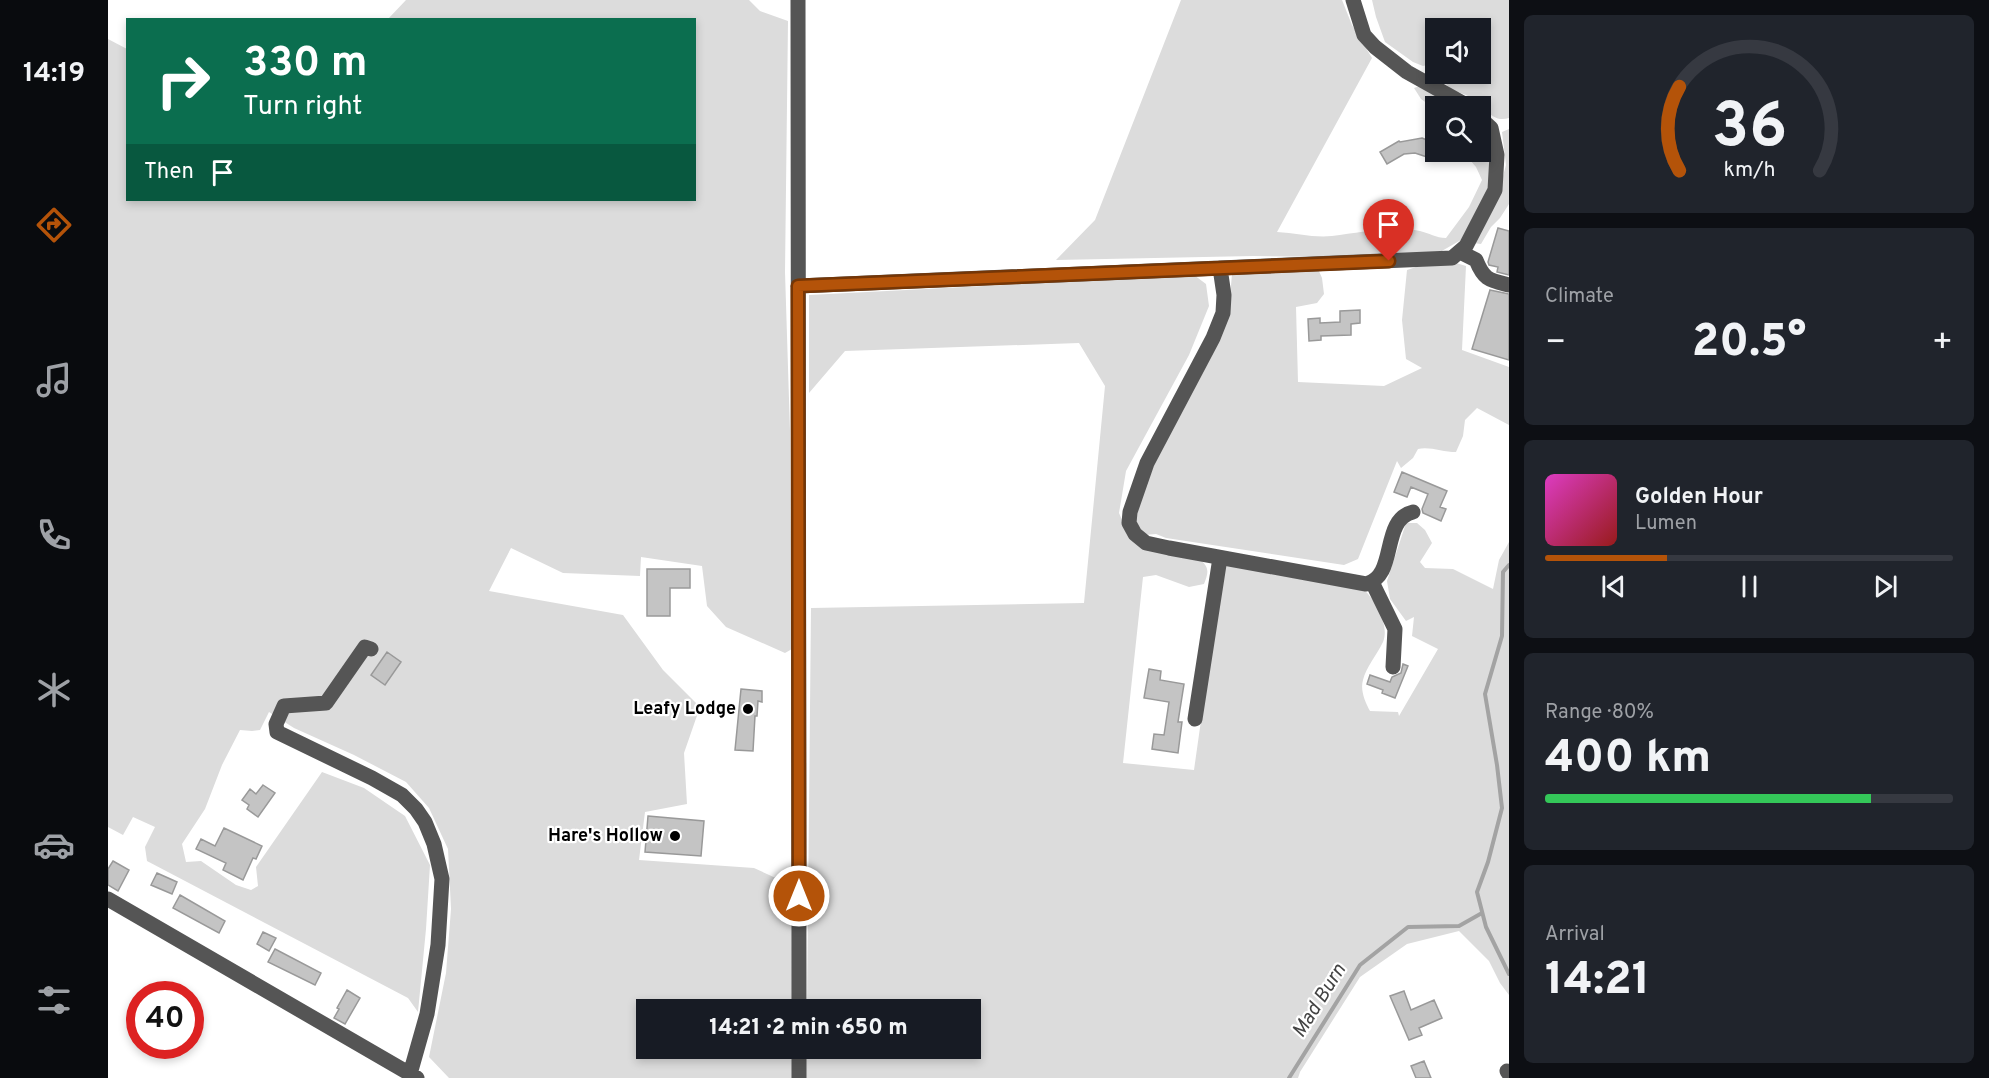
<!DOCTYPE html>
<html lang="en">
<head>
<meta charset="utf-8">
<style>
  body { margin:0; font-family:Overpass,sans-serif; background:#20242c; color:#f1f3f6; height:100vh; display:flex; flex-direction:column; font-size:22px; white-space:nowrap }
  * { box-sizing:border-box; margin:0 }
  p { font-size:20px; color:#9ea1a6 }
  .icon { flex:none; width:33px; height:33px; fill:none; stroke:currentColor; stroke-width:2; stroke-linecap:round; stroke-linejoin:round }
  .map { position:relative; flex:1; overflow:hidden }
  .side { display:flex; flex-direction:column; gap:15px; padding:15px; background:#0d0f14; width:480px }
  .side>* { flex:none }
  .guide { position:absolute; left:18px; top:18px; width:570px; height:183px; border-radius:0px; box-shadow:0 3px 9px #0003; background:#0b6e4f; color:#fff; overflow:hidden }
  .buttons { position:absolute; left:1317px; top:18px; display:grid; gap:12px }
  .buttons a { display:grid; place-items:center; width:66px; height:66px; border-radius:0px; background:#171b24; box-shadow:0 3px 9px #0003; font-size:30px }
  .speed { position:absolute; left:18px; top:981px; display:flex; gap:12px; font-size:30px; font-weight:700; text-align:center }
  .speed>* { display:grid; place-content:center; width:78px; height:78px; border-radius:50%; background:#171b24; box-shadow:0 3px 9px #0003; line-height:1 }
  .speed .limit { border:9px solid #d22; background:#fff; color:#111 }
  .pin { position:absolute; display:grid; place-items:center; width:51px; height:51px; color:#fff; margin:-62px -26px; border-radius:50% 50% 50% 0; rotate:-45deg; box-shadow:0 0 6px #0007 }
  .pin .icon { rotate:45deg }
  .me { position:absolute; width:66px; margin:-33px; rotate:0deg; stroke-linejoin:round; filter:drop-shadow(0 0 4px #0008) }
  .turn { display:flex; align-items:center; gap:21px; height:126px; padding:0 18px; font-size:27px }
  .turn .icon { width:78px; height:78px; stroke-width:2.5 }
  .turn b { display:block; font-size:42px; line-height:51px }
  .then { display:flex; align-items:center; height:57px; padding:0 18px; background:#0003; gap:12px; font-size:22px }
  .big { font-size:45px; font-weight:800; line-height:1.1 }
  .side .tile { flex:1; display:flex; flex-direction:column; justify-content:center; gap:9px; min-width:0; padding:0 21px; border-radius:9px; background:#20242c }
  .side .dial { align-items:center; gap:0 }
  .dial svg { height:156px; overflow:visible; fill:none; stroke:#363941; stroke-width:7; stroke-linecap:round; text-anchor:middle }
  .dial text { fill:#f1f3f6; stroke:none }
  .song { display:flex; align-items:center; gap:18px }
  .cover { width:72px; height:72px; border-radius:9px; background:linear-gradient(135deg,hsl(310 70% 55%),hsl(0 70% 35%)) }
  .played { height:6px; border-radius:3px; background:linear-gradient(90deg,#b45309 30%,#363941 30%) }
  .keys { display:flex; justify-content:space-around; direction:ltr }
  .heat { display:flex; justify-content:space-between; align-items:center; font-size:33px; direction:ltr }
  .charge { height:9px; border-radius:4px; background:linear-gradient(90deg,#34c759 80%,#363941 0) }
  .trip { position:absolute; left:528px; top:999px; width:345px; height:60px; border-radius:0px; background:#171b24; box-shadow:0 3px 9px #0003; font-weight:800; line-height:60px; text-align:center }
  main { display:flex; flex:1; min-height:0 }
  .tab-bar { display:flex; flex-direction:column; width:108px; justify-content:space-around; align-items:center; background:#090b0e; color:#9ea1a6 }
  .tab-bar .icon { width:42px; height:42px }
  .tab-bar .selected { color:#b45309 }
  .tab-bar b { font-size:27px; color:#f1f3f6 }
  .map>svg:first-child { display:block }
</style>
</head>
<body>
<main>
<nav class="tab-bar">
<b>14:19</b>
<svg class="icon selected" aria-label="directions" viewBox="0 0 24 24"><path d="M12 3l9 9-9 9-9-9zM9 14v-3h6M13 9l2 2-2 2"/></svg>
<svg class="icon" aria-label="music" viewBox="0 0 24 24"><path d="M9 18V5l10-2v13"/><circle cx="6" cy="18" r="3"/><circle cx="16" cy="16" r="3"/></svg>
<svg class="icon" aria-label="phone" viewBox="0 0 24 24"><path d="M5 4h4l2 5-3 2q2 4 5 5l2-3 5 2v4C11 20 4 13 5 4z"/></svg>
<svg class="icon" aria-label="climate" viewBox="0 0 24 24"><path d="M12 3v18M4 7l16 10M4 17L20 7"/></svg>
<svg class="icon" aria-label="car" viewBox="0 0 24 24"><path d="M5 17H2v-5l4-1 3-4h7l3 4 3 1v5h-3M9 17h6M6 11h13"/><circle cx="7" cy="17" r="2"/><circle cx="17" cy="17" r="2"/></svg>
<svg class="icon" aria-label="filters" viewBox="0 0 24 24"><path d="M4 7h16M4 17h16"/><circle cx="9" cy="7" r="2"/><circle cx="15" cy="17" r="2"/></svg>
</nav>
<div class="map">
<svg width="1401" height="1078" viewBox="0 0 1401 1078">
  <rect width="100%" height="100%" fill="#fff"/>
  <!-- green -->
  <path fill="#dcdcdc" d="M298,0H641L652,11L680,21L677,272L682,431L684,649L677,653L618,627L599,606L594,566L533,557L532,576L455,573L403,548L381,591L515,615L555,670L592,707L576,753L579,804L537,812L531,860L646,868L683,885L684,1009L538,1010V1048L685,1049V1078H341L321,1057L338,973L343,909L340,849L321,808L298,782L246,755L186,728L161,712L152,730L144,731L132,730L114,765L97,809L74,844L78,862L93,861L128,885L143,890L150,886L148,867L214,772L256,788L297,816L322,865L318,929L310,1012L300,998L39,861L37,847L47,827L25,817L15,835L0,827V39L19,49L20,200H586V20L280,19Z
    M1073,0H1234L1244,25L1264,58L1169,232C1188,233 1206,238 1224,236C1252,233 1283,225 1312,231C1321,233 1328,238 1338,238L1361,207L1374,180L1368,167L1355,152H1372L1373,126L1380,134L1384,167L1380,189L1353,240L1332,252L1222,257L1145,256L948,260L987,220Z
    M1264,0H1401V118C1383,124 1376,104 1362,97C1356,93 1346,92 1341,87C1336,83 1337,79 1338,74H1372V28H1328L1327,63L1315,66L1305,62L1277,42L1268,17Z
    M1315,85L1350,106H1328L1327,109L1313,99L1306,88Z
    M1401,129V204L1392,218L1383,227L1373,244L1365,243L1389,199L1398,165L1394,132Z
    M1348,263L1358,266L1354,350L1401,367V425L1369,408L1357,420L1355,436L1348,452C1335,452 1321,446 1310,449L1305,458L1293,468L1289,461L1250,559L1236,565L1058,538L1048,534L1036,535L1026,524L1042,468L1121,308L1124,274L1210,269L1214,278L1216,294L1209,303L1188,307L1190,382L1276,386L1314,368L1298,359L1294,320L1299,270L1311,266Z
    M1086,275L1098,284L1101,306L1081,355L1018,471L1011,513L1021,536L1093,560C1102,569 1100,573 1096,584L1081,587L1048,575L1035,577L1015,763L1086,770L1113,579L1117,567L1124,563L1254,588C1267,599 1282,625 1275,642C1269,655 1258,667 1255,680C1252,690 1257,702 1262,711L1290,712L1291,716L1330,649L1304,636L1306,617L1298,621L1282,599L1279,581L1298,523H1309L1317,530L1324,543L1312,562L1317,568L1345,569L1385,589L1391,560L1401,542V995L1392,983L1381,961L1351,931L1299,944L1252,977L1192,1072L1190,1078H696L697,1049L862,1048V1010L699,1009L703,608L976,603L997,386L971,343L737,351L701,393V295Z"/>
  <g fill="none" stroke-linecap="round" stroke-linejoin="round">
    <!-- stream -->
    <path stroke="#a3a3a3" stroke-width="4" d="M1401,565L1395,572L1394,636L1377,694L1389,765L1394,808L1380,862L1369,892L1378,927L1401,974
      M1181,1078L1252,965L1300,927L1351,926L1374,913"/>
  </g>
  <!-- building -->
  <path fill="#c4c4c4" stroke="#999" stroke-width="1.5" d="M1314,138L1326,143L1322,158L1307,153L1296,154L1279,164L1272,152L1291,141L1292,142Z
    M1390,228L1401,231V275L1389,272L1390,267L1381,265L1380,262Z
    M1382,290L1401,294V360L1364,349Z
    M1252,310V323L1243,324V335L1213,336V340L1201,341L1200,319L1212,318V323L1232,322V311Z
    M1294,472L1339,491L1332,507L1338,509L1333,521L1315,513L1314,509L1320,494L1303,487L1299,497L1286,492Z
    M539,569H582V588H562V616H539Z
    M279,652L293,662L277,685L263,675Z
    M1295,664L1300,666L1287,698L1274,693L1275,690L1259,684L1262,675L1282,682L1284,677L1293,673Z
    M1041,669L1053,671L1052,680L1076,684L1070,722H1074L1070,753L1044,749L1046,734L1056,735L1061,702L1036,698Z
    M633,689L654,691V702L650,701L649,716H647L645,751L627,750Z
    M155,785L167,793L150,817L139,809L141,805L134,800L142,789L148,794Z
    M540,816L596,821L593,856L537,852Z
    M116,828L154,846L148,859L145,858L135,880L115,870L118,863L88,849L93,839L107,846Z
    M5,861L21,870L10,891L0,885V869Z
    M49,873L69,882L64,894L43,885Z
    M72,895L117,921L111,933L65,908Z
    M155,932L168,938L161,951L149,944Z
    M167,949L213,973L207,985L160,962Z
    M239,990L252,998L237,1024L226,1018L231,1009L229,1008Z
    M1296,991L1303,1010L1326,1000L1334,1018L1311,1028L1314,1035L1301,1040L1282,996Z
    M1316,1061L1323,1078H1308L1303,1066Z"/>
  <g fill="none" stroke-linecap="round" stroke-linejoin="round">
    <!-- minor -->
    <path stroke="#555" stroke-width="15" d="M690,0L691,1010
      M1245,0L1256,35L1267,47L1299,72L1360,106
      M1352,252L1368,260C1376,280 1381,280 1401,285
      M1112,268L1116,295L1115,313L1105,338L1039,463L1022,512L1021,523L1027,534L1038,543L1061,548L1258,584C1290,576 1272,520 1305,512
      M690,286L1344,258L1358,246L1387,190L1389,155L1383,128L1372,118
      M1264,582L1287,629L1285,667
      M263,649L257,647L218,703L176,706L168,724L169,732L264,778L294,795L308,809L317,822L326,844L334,879L330,945L319,1014L302,1074
      M1087,719L1112,558
      M0,899L309,1078
      M691,1048V1078
      M1399,1071L1401,1074"/>
  </g>
  <g fill="none" stroke-linecap="round" stroke-linejoin="round">
    <defs>
      <path id="route" d="M691,896L690,286L1281,261"/>
    </defs>
    <!-- route casing -->
    <use href="#route" stroke="#753606" stroke-width="15"/>
    <!-- route -->
    <use href="#route" stroke="#b45309" stroke-width="10"/>
  </g>
  <!-- markers -->
  <g fill="#000" stroke="#fff" stroke-width="2">
    <circle cx="640" cy="709" r="6"/>
    <circle cx="567" cy="836" r="6"/>
  </g>
  <g text-anchor="middle" dominant-baseline="central" stroke-width="4.5" stroke-linejoin="round" paint-order="stroke">
    <!-- poi labels -->
    <g font-size="18" font-weight="bold" fill="#000" stroke="#fff" text-anchor="end">
      <text x="628" y="709">Leafy Lodge</text>
      <text x="555" y="836">Hare's Hollow</text>
    </g>
    <!-- water labels -->
    <g font-size="20" font-style="italic" fill="#444" stroke="#fff">
      <text transform="translate(1212 1001) rotate(-58)">Mad Burn</text>
    </g>
  </g>
</svg>
<div class="buttons">
<a><svg class="icon" aria-label="sound" viewBox="0 0 24 24"><path d="M4 9h4l5-4v14l-5-4H4zM17 9q2 3 0 6"/></svg></a>
<a><svg class="icon" aria-label="search" viewBox="0 0 24 24"><circle cx="10" cy="10" r="6"/><path d="M15 15l6 6"/></svg></a>
</div>
<div class="speed"><div class="limit">40</div></div>
<div class="pin" style="left:1281px;top:261px;background:#d93025"><svg class="icon" aria-label="arrive" viewBox="0 0 24 24"><path d="M6 21V4h12l-3 4 3 4H6"/></svg></div>
<svg class="me" style="left:691px;top:896px" viewBox="-20 -20 40 40"><circle r="17" fill="#b45309" stroke="#fff" stroke-width="3"/><path d="M0-11L8 9 0 5-8 9z" fill="#fff"/></svg>
<div class="trip">14:21 · 2 min · 650 m</div>
<div class="guide">
<div class="turn"><svg class="icon" aria-label="right" viewBox="0 0 24 24"><path d="M7 20v-9h11M14 6l5 5-5 5"/></svg><div><b>330 m</b>Turn right</div></div>
<div class="then">Then<svg class="icon" aria-label="arrive" viewBox="0 0 24 24"><path d="M6 21V4h12l-3 4 3 4H6"/></svg></div>
</div>
</div>
<section class="side">
<div class="tile dial"><svg viewBox="0 0 100 80">
<path d="M14 69A42 42 0 1 1 86 69"/>
<path d="M14 69A42 42 0 0 1 14 26" stroke="#b45309"/>
<text x="50" y="56" font-size="32" font-weight="700">36</text>
<text x="50" y="72" font-size="11">km/h</text>
</svg></div>
<div class="tile"><p>Climate</p>
<div class="heat"><a>−</a><b class="big">20.5°</b><a>+</a></div>
</div>
<div class="tile">
<div class="song"><i class="cover"></i><div><b>Golden Hour</b><p>Lumen</p></div></div>
<div class="played"></div>
<div class="keys"><svg class="icon" aria-label="previous" viewBox="0 0 24 24"><path d="M18 5L8 12l10 7zM5 5v14"/></svg><svg class="icon" aria-label="pause" viewBox="0 0 24 24"><path d="M8 5v14M16 5v14"/></svg><svg class="icon" aria-label="next" viewBox="0 0 24 24"><path d="M6 5l10 7-10 7zM19 5v14"/></svg></div>
</div>
<div class="tile"><p>Range · 80%</p><b class="big">400 km</b><div class="charge"></div></div>
<div class="tile"><p>Arrival</p><b class="big">14:21</b></div>
</section>
</main>
</body>
</html>
